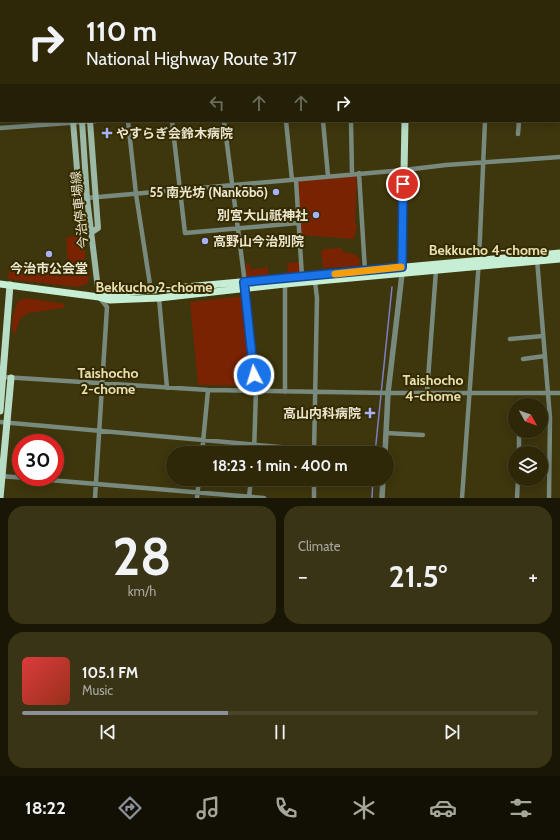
<!DOCTYPE html>
<html lang="en">
<head>
<meta charset="utf-8">
<style>
  body { margin:0; font-family:Cabin,"Noto Sans JP",sans-serif; background:#3a3417; color:#f1f3f6; height:100vh; display:flex; flex-direction:column; font-size:15px; white-space:nowrap }
  * { box-sizing:border-box; margin:0 }
  p { font-size:13px; color:#a7a69c }
  .icon { flex:none; width:22px; height:22px; fill:none; stroke:currentColor; stroke-width:2; stroke-linecap:round; stroke-linejoin:round }
  .map { position:relative; height:498px; overflow:hidden }
  .panel { display:flex; flex-direction:column; gap:8px; padding:8px; background:#191605; flex:1 }
  .panel>* { flex:none }
  .top-card { position:absolute; left:0px; top:0px; width:560px; height:122px; box-shadow:0 2px 10px #0003,0 0 0 1px #49442a; background:#2e2809; color:#f1f3f6; overflow:hidden }
  .needle { width:26px; rotate:130deg }
  .controls { position:absolute; left:508px; top:398px; display:grid; gap:8px }
  .controls a { display:grid; place-items:center; width:40px; height:40px; border-radius:50%; background:#2e2809; box-shadow:0 2px 10px #0003,0 0 0 1px #49442a; font-size:20px }
  .speed { position:absolute; left:12px; top:434px; display:flex; gap:8px; font-size:20px; font-weight:700; text-align:center }
  .speed>* { display:grid; place-content:center; width:52px; height:52px; border-radius:50%; background:#2e2809; box-shadow:0 2px 10px #0003,0 0 0 1px #49442a; line-height:1 }
  .speed .limit { border:6px solid #d22; background:#fff; color:#111 }
  .pin { position:absolute; display:grid; place-items:center; width:34px; height:34px; color:#fff; margin:-17px; border:2px solid #fff; border-radius:50%; box-shadow:0 1px 4px #0007 }
  .me { position:absolute; width:44px; margin:-22px; rotate:355deg; stroke-linejoin:round; filter:drop-shadow(0 0 3px #0008) }
  .turn { display:flex; align-items:center; gap:14px; height:84px; padding:0 20px; font-size:18px }
  .turn .icon { width:52px; height:52px; stroke-width:2.5 }
  .turn b { display:block; font-size:28px; line-height:34px }
  .lanes { display:flex; align-items:center; height:38px; padding:0 20px; background:#0003; justify-content:center; gap:20px; direction:ltr }
  .lanes .off { opacity:.35 }
  .big { font-size:30px; font-weight:700; line-height:1.1 }
  .panel .card { flex:1; display:flex; flex-direction:column; justify-content:center; gap:6px; min-width:0; padding:0 14px; border-radius:16px; background:#3a3417 }
  .panel .dial { align-items:center; gap:0 }
  .dial b { font-size:52px; line-height:1 }
  .song { display:flex; align-items:center; gap:12px }
  .cover { width:48px; height:48px; border-radius:6px; background:linear-gradient(135deg,hsl(0 70% 55%),hsl(10 70% 35%)) }
  .played { height:4px; border-radius:2px; background:linear-gradient(90deg,#8c9099 40%,#49442a 40%) }
  .keys { display:flex; justify-content:space-around; direction:ltr }
  .heat { display:flex; justify-content:space-between; align-items:center; font-size:22px; direction:ltr }
  .panel .tiles { flex:1; display:grid; gap:8px; grid-template-columns:1fr 1fr }
  .card:last-child { grid-column:span 2 }
  .trip { position:absolute; left:166px; top:446px; width:228px; height:40px; border-radius:20px; background:#2e2809; box-shadow:0 2px 10px #0003,0 0 0 1px #49442a; font-weight:700; line-height:40px; text-align:center }
  .tab-bar { display:flex; height:64px; justify-content:space-around; align-items:center; background:#121004; color:#a7a69c }
  .tab-bar .icon { width:28px; height:28px }
  .tab-bar .active { color:#8c9099 }
  .tab-bar b { font-size:18px; color:#f1f3f6 }
  .map>svg:first-child { display:block }
</style>
</head>
<body>
<div class="map">
<svg width="560" height="498" viewBox="0 0 560 498">
  <rect width="100%" height="100%" fill="#3e360c"/>
  <!-- green -->
  <path fill="#7a2303" d="M357,176L355,224L357,225L354,239L301,235L298,180Z
    M289,234L296,235L295,247H290V242L287,237Z
    M75,236L85,243V267L90,273L87,284L77,287L8,279L9,270L68,265L66,238Z
    M341,248L343,252L354,254L360,259L359,266L323,268L321,252L324,249Z
    M299,262L300,276L285,278L284,272H288L287,263Z
    M246,263L250,265L251,270L268,267V274L273,275V278L246,280Z
    M244,296L253,386L198,385L190,302Z
    M26,298L65,304L63,308L28,313L20,319L15,335C9,326 14,310 18,301Z"/>
  <g fill="none" stroke-linecap="round" stroke-linejoin="round">
    <!-- stream -->
    <path stroke="#7f7fc5" stroke-width="1.5" d="M375,453L392,287
      M372,498L373,479"/>
    <!-- minor -->
    <path stroke="#78897e" stroke-width="4.5" d="M16,0L17,1
      M120,0V1
      M163,0V1
      M211,0V1
      M309,0V1
      M424,0V1
      M376,1L387,0
      M491,1V0
      M0,47H1
      M559,107H560
      M128,121L136,194L151,291
      M172,121L185,233L298,223
      M224,121L247,299L256,390L254,453
      M286,121L292,180
      M323,121L328,176
      M351,121L352,174
      M0,128L96,121
      M518,134L519,121
      M359,173L365,271
      M296,180L302,277
      M87,198L404,170L446,165L560,157
      M537,259L550,418L549,498
      M159,298L167,388
      M510,339L543,336
      M523,359L545,356
      M3,377L208,390L388,393H560
      M285,392V284
      M427,393L436,270
      M0,422L314,450
      M386,433L423,435
      M202,453L208,390
      M314,453L317,298L315,282
      M519,453V431
      M1,476L264,498
      M249,497L251,479
      M95,498L107,307L99,297
      M197,498L199,479
      M314,498V479
      M462,498L479,260L485,121
      M517,498L518,479"/>
    <!-- tertiary -->
    <path stroke="#78897e" stroke-width="5.5" d="M535,0L536,1
      M559,19L560,20
      M385,453L388,393L402,274
      M382,498L383,479"/>
    <!-- secondary -->
    <path stroke="#9cb9a7" stroke-width="6" d="M64,0V1
      M74,0V1
      M82,0V1
      M73,121L82,229L92,232L98,228L90,121
      M82,121L87,198L99,297"/>
    <!-- primary -->
    <path stroke="#b8ddc6" stroke-width="7" d="M394,0V1
      M402,273L405,121
      M0,411L10,285
      M0,498L11,378"/>
    <!-- trunk -->
    <path stroke="#c5eed4" stroke-width="7" d="M0,284L99,297L110,300L159,298L285,284L560,259
      M99,297L109,294L560,253"/>
  </g>
  <g fill="none" stroke-linecap="round" stroke-linejoin="round">
    <defs>
      <path id="route" d="M254,375L244,282L402,267L403,184"/>
    </defs>
    <!-- route casing -->
    <use href="#route" stroke="#114b97" stroke-width="10"/>
    <!-- route -->
    <use href="#route" stroke="#1a73e8" stroke-width="7"/>
    <!-- slow -->
    <path stroke="#f59e0b" stroke-width="7" d="M335,274L401,267"/>
  </g>
  <!-- markers -->
  <g fill="#a7b1fc" stroke="#342b01" stroke-width="1.5">
    <path d="M105 127h4v4h4v4h-4v4h-4v-4h-4v-4h4z"/>
    <circle cx="276" cy="192" r="4"/>
    <circle cx="316" cy="215" r="4"/>
    <circle cx="205" cy="241" r="4"/>
    <circle cx="49" cy="254" r="4"/>
    <path d="M368 407h4v4h4v4h-4v4h-4v-4h-4v-4h4z"/>
  </g>
  <g text-anchor="middle" dominant-baseline="central" stroke-width="4" stroke-linejoin="round" paint-order="stroke">
    <!-- poi labels -->
    <g font-size="13" font-weight="bold" fill="#ebe7d1" stroke="#342b01" text-anchor="end">
      <text x="116" y="133" text-anchor="start">やすらぎ会鈴木病院</text>
      <text x="268" y="192">55 南光坊 (Nankōbō)</text>
      <text x="308" y="215">別宮大山祇神社</text>
      <text x="213" y="241" text-anchor="start">高野山今治別院</text>
      <text x="49" y="268" text-anchor="middle">今治市公会堂</text>
      <text x="361" y="413">高山内科病院</text>
    </g>
    <!-- street labels -->
    <g font-size="13" fill="#ebe7d1" stroke="#342b01">
      <text transform="translate(79 210) rotate(-96)">今治停車場線</text>
    </g>
    <!-- neighbourhood labels -->
    <g font-size="14" font-weight="bold" fill="#e8dfb2" stroke="#342b01">
      <text x="488" y="250">Bekkucho 4-chome</text>
      <text x="154" y="287">Bekkucho 2-chome</text>
      <text x="108" y="373">Taishocho<tspan x="108" dy="16">2-chome</tspan></text>
      <text x="433" y="380">Taishocho<tspan x="433" dy="16">4-chome</tspan></text>
    </g>
  </g>
</svg>
<div class="controls">
<a><svg class="needle" viewBox="-14 -14 28 28"><path d="M0-13l5 13h-10z" fill="#e53935"/><path d="M0 13l5-13h-10z" fill="#a7a69c"/></svg></a>
<a><svg class="icon" aria-label="layers" viewBox="0 0 24 24"><path d="M12 4l9 5-9 5-9-5zM3 14l9 5 9-5"/></svg></a>
</div>
<div class="speed"><div class="limit">30</div></div>
<div class="pin" style="left:403px;top:184px;background:#d93025"><svg class="icon" aria-label="arrive" viewBox="0 0 24 24"><path d="M6 21V4h12l-3 4 3 4H6"/></svg></div>
<svg class="me" style="left:254px;top:375px" viewBox="-20 -20 40 40"><circle r="17" fill="#1a73e8" stroke="#fff" stroke-width="3"/><path d="M0-11L8 9 0 5-8 9z" fill="#fff"/></svg>
<div class="trip">18:23 · 1 min · 400 m</div>
<div class="top-card">
<div class="turn"><svg class="icon" aria-label="right" viewBox="0 0 24 24"><path d="M7 20v-9h11M14 6l5 5-5 5"/></svg><div><b>110 m</b>National Highway Route 317</div></div>
<div class="lanes"><svg class="icon off" aria-label="left" viewBox="0 0 24 24"><path d="M17 20v-9H6M10 6l-5 5 5 5"/></svg><svg class="icon off" aria-label="ahead" viewBox="0 0 24 24"><path d="M12 20V5M6 11l6-6 6 6"/></svg><svg class="icon off" aria-label="ahead" viewBox="0 0 24 24"><path d="M12 20V5M6 11l6-6 6 6"/></svg><svg class="icon" aria-label="right" viewBox="0 0 24 24"><path d="M7 20v-9h11M14 6l5 5-5 5"/></svg></div>
</div>
</div>
<section class="panel">
<div class="tiles">
<div class="card dial"><b>28</b><p>km/h</p></div>
<div class="card"><p>Climate</p>
<div class="heat"><a>−</a><b class="big">21.5°</b><a>+</a></div>
</div>
<div class="card">
<div class="song"><i class="cover"></i><div><b>105.1 FM</b><p>Music</p></div></div>
<div class="played"></div>
<div class="keys"><svg class="icon" aria-label="previous" viewBox="0 0 24 24"><path d="M18 5L8 12l10 7zM5 5v14"/></svg><svg class="icon" aria-label="pause" viewBox="0 0 24 24"><path d="M8 5v14M16 5v14"/></svg><svg class="icon" aria-label="next" viewBox="0 0 24 24"><path d="M6 5l10 7-10 7zM19 5v14"/></svg></div>
</div>
</div>
</section>
<nav class="tab-bar">
<b>18:22</b>
<svg class="icon active" aria-label="directions" viewBox="0 0 24 24"><path d="M12 3l9 9-9 9-9-9zM9 14v-3h6M13 9l2 2-2 2"/></svg>
<svg class="icon" aria-label="music" viewBox="0 0 24 24"><path d="M9 18V5l10-2v13"/><circle cx="6" cy="18" r="3"/><circle cx="16" cy="16" r="3"/></svg>
<svg class="icon" aria-label="phone" viewBox="0 0 24 24"><path d="M5 4h4l2 5-3 2q2 4 5 5l2-3 5 2v4C11 20 4 13 5 4z"/></svg>
<svg class="icon" aria-label="climate" viewBox="0 0 24 24"><path d="M12 3v18M4 7l16 10M4 17L20 7"/></svg>
<svg class="icon" aria-label="car" viewBox="0 0 24 24"><path d="M5 17H2v-5l4-1 3-4h7l3 4 3 1v5h-3M9 17h6M6 11h13"/><circle cx="7" cy="17" r="2"/><circle cx="17" cy="17" r="2"/></svg>
<svg class="icon" aria-label="filters" viewBox="0 0 24 24"><path d="M4 7h16M4 17h16"/><circle cx="9" cy="7" r="2"/><circle cx="15" cy="17" r="2"/></svg>
</nav>
</body>
</html>
